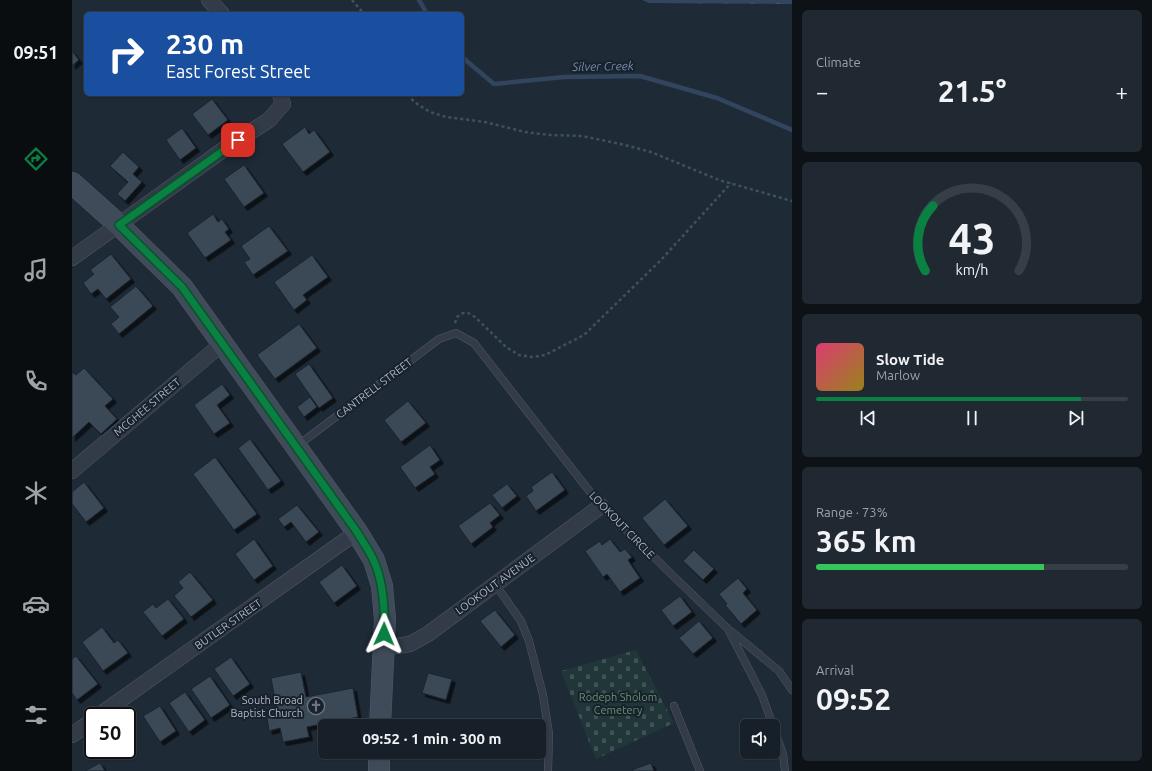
<!DOCTYPE html>
<html lang="en">
<head>
<meta charset="utf-8">
<style>
  body { margin:0; font-family:Ubuntu,sans-serif; background:#202831; color:#f1f3f6; height:100vh; display:flex; flex-direction:column; font-size:15px; white-space:nowrap }
  * { box-sizing:border-box; margin:0 }
  p { font-size:13px; color:#9ea3a8 }
  .icon { flex:none; width:22px; height:22px; fill:none; stroke:currentColor; stroke-width:2; stroke-linecap:round; stroke-linejoin:round }
  .map { position:relative; flex:1; overflow:hidden }
  .sheet { display:flex; flex-direction:column; gap:10px; padding:10px; background:#0d1217; width:360px }
  .sheet>* { flex:none }
  .banner { position:absolute; left:12px; top:12px; width:380px; height:84px; border-radius:6px; box-shadow:0 1px 3px #0004,0 0 0 1px #363e46; background:#1a4fa0; color:#fff; overflow:hidden }
  .tools { position:absolute; left:668px; top:719px; display:grid; gap:8px }
  .tools a { display:grid; place-items:center; width:40px; height:40px; border-radius:6px; background:#172029; box-shadow:0 1px 3px #0004,0 0 0 1px #363e46; font-size:20px }
  .speed { position:absolute; left:12px; top:707px; display:flex; gap:8px; font-size:20px; font-weight:700; text-align:center }
  .speed>* { display:grid; place-content:center; width:52px; height:52px; border-radius:50%; background:#172029; box-shadow:0 1px 3px #0004,0 0 0 1px #363e46; line-height:1 }
  .speed .limit { border:2px solid #111; border-radius:6px; background:#fff; color:#111 }
  .pin { position:absolute; display:grid; place-items:center; width:34px; height:34px; color:#fff; margin:-17px; border-radius:8px; box-shadow:0 2px 6px #0006 }
  .me { position:absolute; width:44px; margin:-22px; rotate:1deg; stroke-linejoin:round; filter:drop-shadow(0 0 3px #0008) }
  .turn { display:flex; align-items:center; gap:14px; height:84px; padding:0 16px; font-size:18px }
  .turn .icon { width:52px; height:52px; stroke-width:2.5 }
  .turn b { display:block; font-size:28px; line-height:34px }
  .big { font-size:30px; font-weight:600; line-height:1.1 }
  .sheet .card { flex:1; display:flex; flex-direction:column; justify-content:center; gap:6px; min-width:0; padding:0 14px; border-radius:6px; background:#202831 }
  .sheet .dial { align-items:center; gap:0 }
  .dial svg { height:104px; overflow:visible; fill:none; stroke:#363e46; stroke-width:7; stroke-linecap:round; text-anchor:middle }
  .dial text { fill:#f1f3f6; stroke:none }
  .song { display:flex; align-items:center; gap:12px }
  .cover { width:48px; height:48px; border-radius:6px; background:linear-gradient(135deg,hsl(340 70% 55%),hsl(50 70% 35%)) }
  .played { height:4px; border-radius:2px; background:linear-gradient(90deg,#0b8043 85%,#363e46 85%) }
  .keys { display:flex; justify-content:space-around; direction:ltr }
  .heat { display:flex; justify-content:space-between; align-items:center; font-size:22px; direction:ltr }
  .charge { height:6px; border-radius:3px; background:linear-gradient(90deg,#34c759 73%,#363e46 0) }
  .trip { position:absolute; left:246px; top:719px; width:228px; height:40px; border-radius:6px; background:#172029; box-shadow:0 1px 3px #0004,0 0 0 1px #363e46; font-weight:600; line-height:40px; text-align:center }
  main { display:flex; flex:1; min-height:0 }
  .tab-bar { display:flex; flex-direction:column; width:72px; justify-content:space-around; align-items:center; background:#090d10; color:#9ea3a8 }
  .tab-bar .icon { width:28px; height:28px }
  .tab-bar .on { color:#0b8043 }
  .tab-bar b { font-size:18px; color:#f1f3f6 }
  .map>svg:first-child { display:block }
</style>
</head>
<body>
<main>
<nav class="tab-bar">
<b>09:51</b>
<svg class="icon on" aria-label="directions" viewBox="0 0 24 24"><path d="M12 3l9 9-9 9-9-9zM9 14v-3h6M13 9l2 2-2 2"/></svg>
<svg class="icon" aria-label="music" viewBox="0 0 24 24"><path d="M9 18V5l10-2v13"/><circle cx="6" cy="18" r="3"/><circle cx="16" cy="16" r="3"/></svg>
<svg class="icon" aria-label="phone" viewBox="0 0 24 24"><path d="M5 4h4l2 5-3 2q2 4 5 5l2-3 5 2v4C11 20 4 13 5 4z"/></svg>
<svg class="icon" aria-label="climate" viewBox="0 0 24 24"><path d="M12 3v18M4 7l16 10M4 17L20 7"/></svg>
<svg class="icon" aria-label="car" viewBox="0 0 24 24"><path d="M5 17H2v-5l4-1 3-4h7l3 4 3 1v5h-3M9 17h6M6 11h13"/><circle cx="7" cy="17" r="2"/><circle cx="17" cy="17" r="2"/></svg>
<svg class="icon" aria-label="filters" viewBox="0 0 24 24"><path d="M4 7h16M4 17h16"/><circle cx="9" cy="7" r="2"/><circle cx="15" cy="17" r="2"/></svg>
</nav>
<div class="map">
<svg width="720" height="771" viewBox="0 0 720 771">
  <defs>
    <pattern id="cemetery-stones" width="16" height="16" patternUnits="userSpaceOnUse"><rect width="16" height="16" fill="#213638"/><path d="M2 7V4a2 2 0 0 1 4 0v3zM10 15v-3a2 2 0 0 1 4 0v3z" fill="#3f5153"/></pattern>
    <pattern id="water-ripples" width="26" height="14" patternUnits="userSpaceOnUse"><rect width="26" height="14" fill="#32455f"/><path d="M2 4q2-2 4 0t4 0M15 11q2-2 4 0t4 0" fill="none" stroke="#4d5e74"/></pattern>
    <filter id="shadow"><feDropShadow dx="3.5" dy="3.5" stdDeviation="0" flood-color="#0009"/></filter>
  </defs>
  <rect width="100%" height="100%" fill="#1f2a37"/>
  <!-- cemetery -->
  <path fill="url(#cemetery-stones)" d="M564,650L602,723L524,759L489,671Z"/>
  <!-- water -->
  <path fill="url(#water-ripples)" d="M570,0H720V4L577,3Z"/>
  <g fill="none" stroke-linecap="round" stroke-linejoin="round">
    <!-- stream -->
    <path stroke="#32455f" stroke-width="4.5" d="M347,0L355,14
      M390,57L422,84L492,77L568,76L645,98L720,130"/>
  </g>
  <!-- building -->
  <path fill="#3b4857" stroke="#1a232e" filter="url(#shadow)" d="M0,51L7,60L0,66Z
    M140,99L156,120L136,135L120,114Z
    M233,127L237,134L242,130L258,152L231,172L210,144Z
    M110,128L124,148L108,160L94,140Z
    M51,152L67,167L61,174L70,182L53,201L45,194L56,182L38,166Z
    M172,165L192,193L172,207L152,179Z
    M141,214L146,222L150,219L157,229L153,232L159,240L133,258L115,233Z
    M197,226L216,251L181,275L172,262L178,259L169,246Z
    M39,254L59,279L34,299L26,289L19,294L11,283L22,274L18,270Z
    M240,255L256,277L231,295L235,300L222,310L202,282Z
    M64,286L81,306L47,334L39,324L47,317L38,307Z
    M227,324L245,348L203,379L185,355Z
    M237,364L261,398L247,408L223,374Z
    M12,368L41,399L33,406L45,419L29,434L17,422L0,438V372L4,375Z
    M150,384L158,395L145,405L158,423L142,434L122,405Z
    M238,397L245,407L232,417L225,407Z
    M336,401L354,423L329,442L312,420Z
    M178,439L209,481L196,490L166,448Z
    M358,445L368,460L358,467L363,474L343,488L328,467Z
    M143,457L185,514L162,530L121,474Z
    M480,472L493,490L464,511L454,496L461,491L459,487Z
    M12,482L32,508L14,522L0,504V492Z
    M435,484L445,496L430,508L420,495Z
    M593,499L616,526L592,545L570,518Z
    M418,503L428,515L418,523L421,527L399,544L386,526Z
    M225,505L247,532L234,542L219,522L212,527L206,519Z
    M182,539L201,566L182,580L163,554Z
    M538,539L548,552L553,549L560,557L556,560L568,578L548,592L535,574L531,577L513,551L528,541L530,545Z
    M622,550L642,569L631,580L611,561Z
    M270,565L285,586L262,603L247,582Z
    M118,572L141,600L119,617L102,596L111,588L106,582Z
    M666,578L675,589L671,593L685,610L669,624L653,605L655,604L647,594Z
    M608,596L620,612L601,626L589,610Z
    M96,599L112,619L90,636L71,612L81,604L84,608Z
    M423,610L443,635L429,647L408,621Z
    M627,621L641,638L621,654L607,638Z
    M30,627L42,643L46,640L56,653L31,671L10,642Z
    M4,656L26,684L5,700L0,693V659Z
    M159,657L178,684L161,696L142,669Z
    M229,672L234,697L281,688L286,717L235,727L237,737L211,742L208,728L197,731L195,718L206,716L199,678Z
    M356,673L380,679L374,700L350,693Z
    M138,676L158,705L139,718L119,689Z
    M113,692L133,720L117,732L97,703Z
    M88,706L104,731L88,742L71,716Z
    M28,763L33,771H13Z
    M579,763L582,771H561L560,770Z"/>
  <g fill="none" stroke-linecap="round" stroke-linejoin="round">
    <defs>
      <path id="service" d="M225,446L367,339L384,333L402,343L529,506L656,629L690,695L711,754L713,771
        M423,584L449,621L457,641L471,695L477,734L476,771
        M660,632L707,671L720,690
        M602,706L628,771"/>
      <path id="minor" d="M137,0L150,14
        M0,258L155,147L197,120L211,104L208,94
        M0,471L151,343
        M311,648L338,644L356,634L529,506
        M26,716L285,532
        M0,735L21,720"/>
      <path id="secondary" d="M0,183L47,225L110,287L285,532L302,560L310,586L313,619L308,726
        M307,771V752"/>
    </defs>
    <!-- service casing -->
    <use href="#service" stroke="#505965" stroke-width="8"/>
    <!-- minor casing -->
    <use href="#minor" stroke="#505965" stroke-width="16"/>
    <!-- secondary casing -->
    <use href="#secondary" stroke="#505965" stroke-width="22"/>
    <!-- path -->
    <path stroke="#3e5355" stroke-width="2.5" stroke-dasharray="3 3" stroke-linecap="butt" d="M280,0L292,14
      M336,94L342,102L358,112L374,117L413,122L453,132L478,135L510,136L553,145L579,152L647,180L720,201
      M383,323L385,317L391,313H396L403,317L434,347L447,355L460,357L473,355L512,335L589,260L659,183"/>
    <!-- service -->
    <use href="#service" stroke="#323b47" stroke-width="7"/>
    <!-- minor -->
    <use href="#minor" stroke="#323b47" stroke-width="15"/>
    <!-- secondary -->
    <use href="#secondary" stroke="#404b5a" stroke-width="21"/>
  </g>
  <g fill="none" stroke-linecap="round" stroke-linejoin="round">
    <defs>
      <path id="route" d="M166,140L47,225L110,287L285,532C290,541 297,550 301,559C312,582 313,609 312,634"/>
    </defs>
    <!-- route casing -->
    <use href="#route" stroke="#07532c" stroke-width="10"/>
    <!-- route -->
    <use href="#route" stroke="#0b8043" stroke-width="7"/>
  </g>
  <!-- icons -->
  <defs>
    <symbol id="church-ring" viewBox="-11 -11 22 22"><circle r="9.5" fill="#18212c" stroke="#6b7280" stroke-width="1.5"/><path d="M-1.2-6h2.4v3.5h3.3v2.4h-3.3V6h-2.4V-.1h-3.3v-2.4h3.3Z" fill="#6b7280"/></symbol>
  </defs>
  <g fill-rule="evenodd">
    <use href="#church-ring" x="234" y="696" width="20" height="20"/>
  </g>
  <g text-anchor="middle" dominant-baseline="central" stroke-width="4" stroke-linejoin="round" paint-order="stroke">
    <!-- street labels -->
    <g font-size="11" fill="#acb6c4" stroke="#18212c">
      <text transform="translate(302 388) rotate(-37)">CANTRELL STREET</text>
      <text transform="translate(75 407) rotate(-40)">MCGHEE STREET</text>
      <text transform="translate(550 525) rotate(46)">LOOKOUT CIRCLE</text>
      <text transform="translate(423 584) rotate(-36)">LOOKOUT AVENUE</text>
      <text transform="translate(156 624) rotate(-35)">BUTLER STREET</text>
    </g>
    <!-- park labels -->
    <g font-size="11" fill="#64956e" stroke="#18212c">
      <text x="546" y="697">Rodeph Sholom<tspan x="546" dy="13">Cemetery</tspan></text>
    </g>
    <!-- poi labels -->
    <g font-size="11" fill="#acb6c4" stroke="#18212c" text-anchor="end">
      <text x="231" y="700">South Broad<tspan x="231" dy="13">Baptist Church</tspan></text>
    </g>
    <!-- water labels -->
    <g font-size="12" font-style="italic" fill="#748eae" stroke="#18212c">
      <text transform="translate(531 66) rotate(-1)">Silver Creek</text>
    </g>
  </g>
</svg>
<div class="tools">
<a><svg class="icon" aria-label="sound" viewBox="0 0 24 24"><path d="M4 9h4l5-4v14l-5-4H4zM17 9q2 3 0 6"/></svg></a>
</div>
<div class="speed"><div class="limit">50</div></div>
<div class="pin" style="left:166px;top:140px;background:#d93025"><svg class="icon" aria-label="arrive" viewBox="0 0 24 24"><path d="M6 21V4h12l-3 4 3 4H6"/></svg></div>
<svg class="me" style="left:312px;top:634px" viewBox="-20 -20 40 40"><path d="M0-17L14 15 0 8-14 15z" fill="#0b8043" stroke="#fff" stroke-width="4"/></svg>
<div class="trip">09:52 · 1 min · 300 m</div>
<div class="banner">
<div class="turn"><svg class="icon" aria-label="right" viewBox="0 0 24 24"><path d="M7 20v-9h11M14 6l5 5-5 5"/></svg><div><b>230 m</b>East Forest Street</div></div>
</div>
</div>
<section class="sheet">
<div class="card"><p>Climate</p>
<div class="heat"><a>−</a><b class="big">21.5°</b><a>+</a></div>
</div>
<div class="card dial"><svg viewBox="0 0 100 80">
<path d="M14 69A42 42 0 1 1 86 69"/>
<path d="M14 69A42 42 0 0 1 20 19" stroke="#0b8043"/>
<text x="50" y="56" font-size="32" font-weight="700">43</text>
<text x="50" y="72" font-size="11">km/h</text>
</svg></div>
<div class="card">
<div class="song"><i class="cover"></i><div><b>Slow Tide</b><p>Marlow</p></div></div>
<div class="played"></div>
<div class="keys"><svg class="icon" aria-label="previous" viewBox="0 0 24 24"><path d="M18 5L8 12l10 7zM5 5v14"/></svg><svg class="icon" aria-label="pause" viewBox="0 0 24 24"><path d="M8 5v14M16 5v14"/></svg><svg class="icon" aria-label="next" viewBox="0 0 24 24"><path d="M6 5l10 7-10 7zM19 5v14"/></svg></div>
</div>
<div class="card"><p>Range · 73%</p><b class="big">365 km</b><div class="charge"></div></div>
<div class="card"><p>Arrival</p><b class="big">09:52</b></div>
</section>
</main>
</body>
</html>
